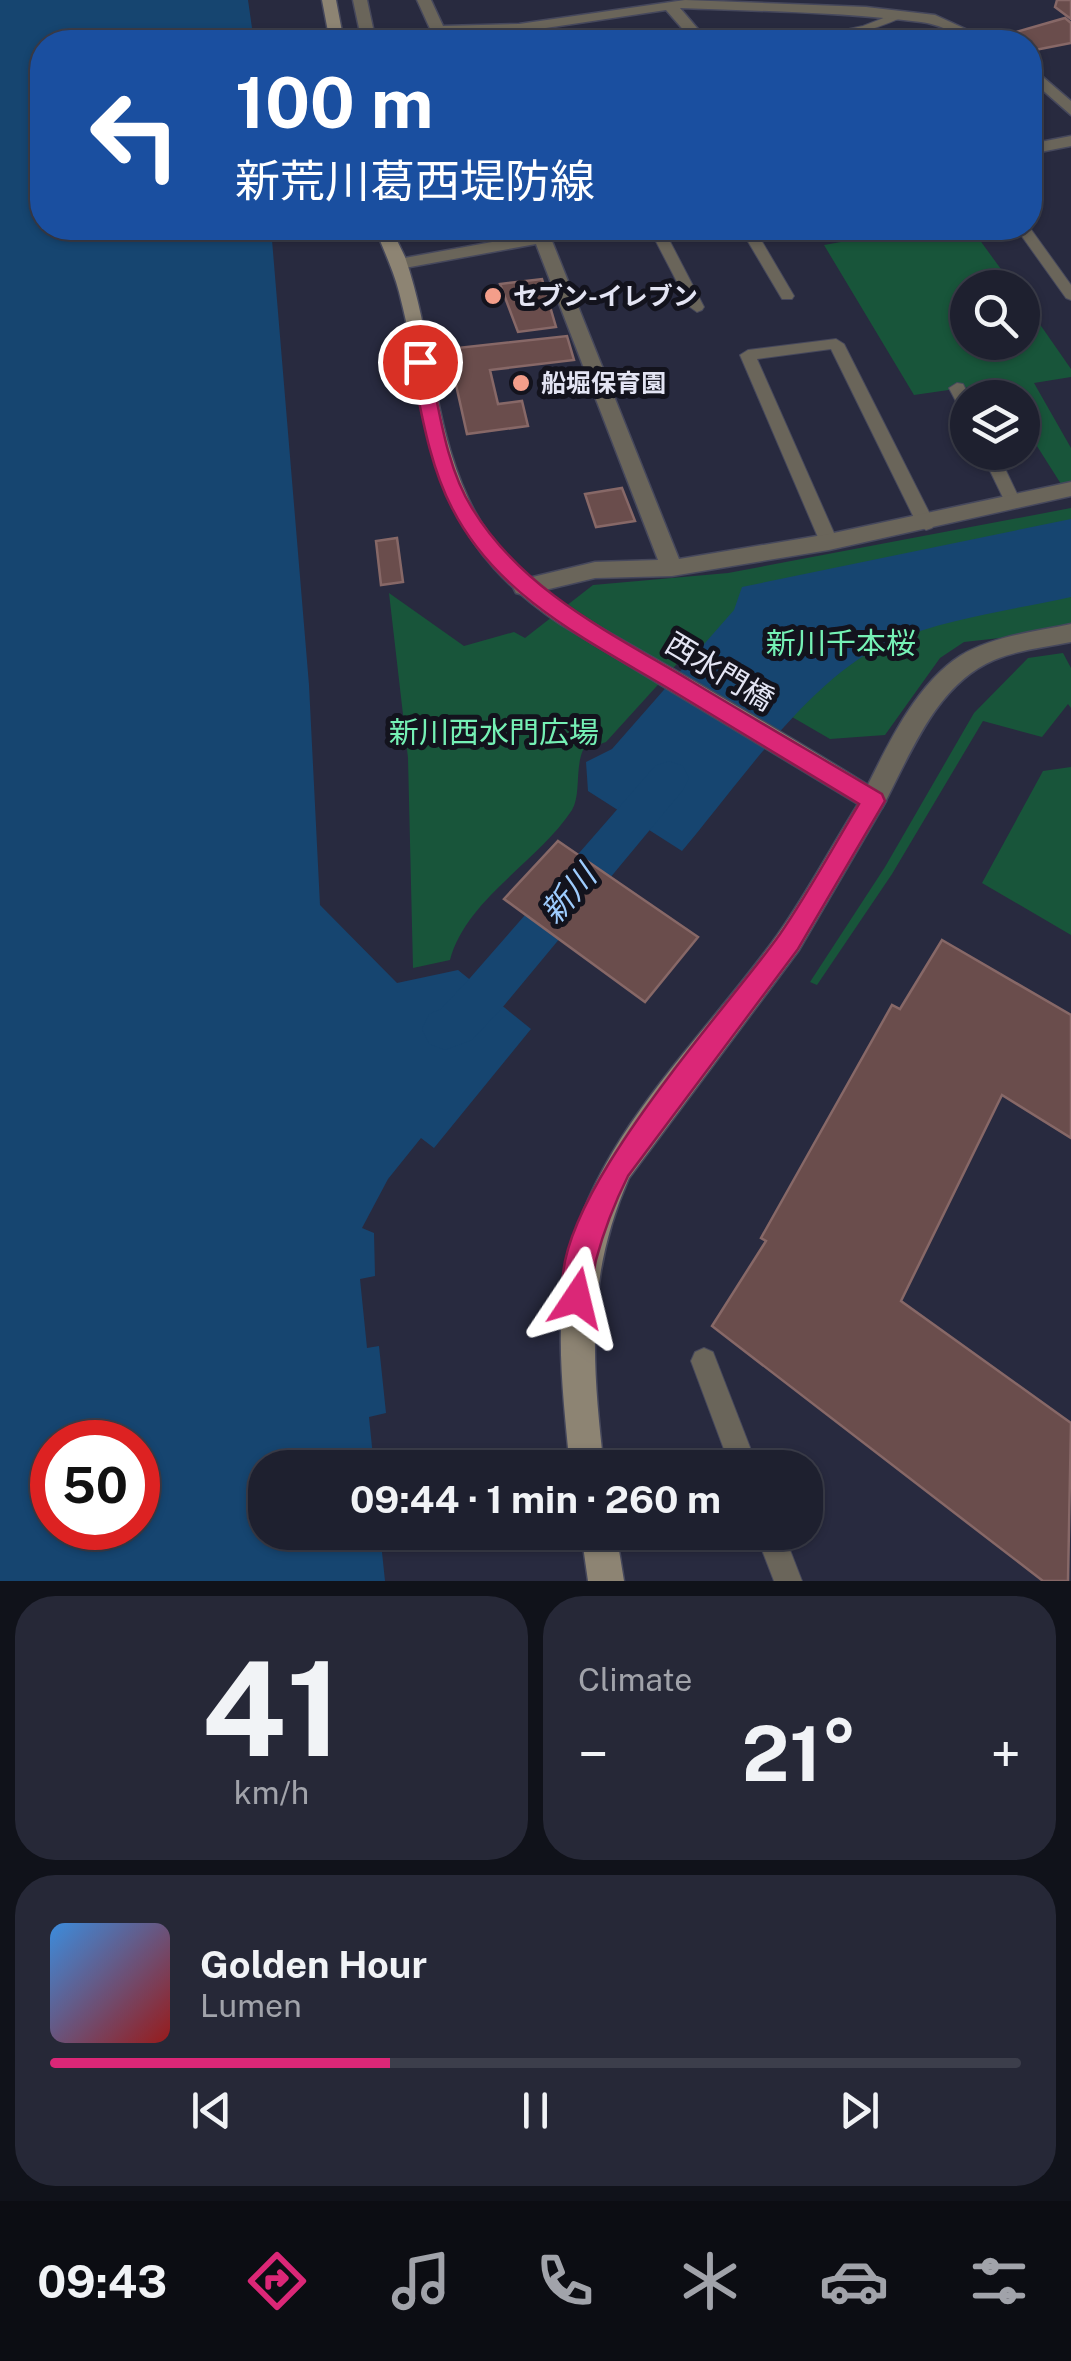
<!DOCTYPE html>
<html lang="en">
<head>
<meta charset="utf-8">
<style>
  body { margin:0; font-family:"Public Sans","Noto Sans JP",sans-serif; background:#262837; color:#f1f3f6; height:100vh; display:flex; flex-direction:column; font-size:38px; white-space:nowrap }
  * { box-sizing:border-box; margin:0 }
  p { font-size:32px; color:#a1a3aa }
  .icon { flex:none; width:55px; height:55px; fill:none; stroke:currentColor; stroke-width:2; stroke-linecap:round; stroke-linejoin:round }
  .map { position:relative; height:1581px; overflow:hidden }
  .drawer { display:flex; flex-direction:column; gap:15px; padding:15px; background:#10121a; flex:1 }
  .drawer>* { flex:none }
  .banner { position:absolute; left:30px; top:30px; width:1012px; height:210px; border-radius:40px; box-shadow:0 2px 8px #0004,0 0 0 2px #3c3e4b; background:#1a4fa0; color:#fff; overflow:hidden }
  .buttons { position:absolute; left:950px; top:270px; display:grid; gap:20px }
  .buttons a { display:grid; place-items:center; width:90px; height:90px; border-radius:50%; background:#1e202f; box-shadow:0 2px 8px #0004,0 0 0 2px #3c3e4b; font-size:50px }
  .speed { position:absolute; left:30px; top:1420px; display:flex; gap:20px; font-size:50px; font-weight:700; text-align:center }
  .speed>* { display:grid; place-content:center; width:130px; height:130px; border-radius:50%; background:#1e202f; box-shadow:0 2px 8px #0004,0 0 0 2px #3c3e4b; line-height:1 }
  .speed .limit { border:15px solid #d22; background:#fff; color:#111 }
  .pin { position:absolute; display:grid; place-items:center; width:85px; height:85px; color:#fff; margin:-42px; border:5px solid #fff; border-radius:50%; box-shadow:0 2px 10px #0007 }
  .me { position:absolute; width:110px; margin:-55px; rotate:10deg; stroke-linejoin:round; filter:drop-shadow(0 0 8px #0008) }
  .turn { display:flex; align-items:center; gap:35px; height:210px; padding:0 40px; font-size:45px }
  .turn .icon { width:130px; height:130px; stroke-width:2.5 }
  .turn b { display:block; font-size:70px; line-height:85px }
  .big { font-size:75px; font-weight:700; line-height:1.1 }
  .drawer .card { flex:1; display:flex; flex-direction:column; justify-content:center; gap:15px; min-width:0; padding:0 35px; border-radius:40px; background:#262837 }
  .drawer .dial { align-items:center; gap:0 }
  .dial b { font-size:130px; line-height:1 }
  .song { display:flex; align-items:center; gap:30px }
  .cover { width:120px; height:120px; border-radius:15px; background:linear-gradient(135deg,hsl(210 70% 55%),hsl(0 70% 35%)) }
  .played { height:10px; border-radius:5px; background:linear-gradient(90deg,#db2777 35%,#3c3e4b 35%) }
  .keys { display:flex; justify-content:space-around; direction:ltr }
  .heat { display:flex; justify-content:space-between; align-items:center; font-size:55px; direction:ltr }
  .drawer .tiles { flex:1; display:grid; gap:15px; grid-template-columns:1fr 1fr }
  .card:last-child { grid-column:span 2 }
  .trip { position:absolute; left:248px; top:1450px; width:575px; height:100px; border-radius:40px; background:#1e202f; box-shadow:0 2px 8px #0004,0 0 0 2px #3c3e4b; font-weight:700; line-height:100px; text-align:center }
  .tabs { display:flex; height:160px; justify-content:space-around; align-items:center; background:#0c0d13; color:#a1a3aa }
  .tabs .icon { width:70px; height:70px }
  .tabs .on { color:#db2777 }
  .tabs b { font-size:45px; color:#f1f3f6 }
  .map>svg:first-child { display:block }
</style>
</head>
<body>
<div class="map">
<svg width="1071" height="1581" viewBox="0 0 1071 1581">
  <rect width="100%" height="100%" fill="#282a3f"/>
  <!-- green -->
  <path fill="#18553a" d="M920,228H971L1014,287L968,288V342H1022L1023,300L1071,369V377L1034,383L1071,448V483L1061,484L1023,424L1022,398L1006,397L997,383L914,395L824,245Z
    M1071,508V630L964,642L940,658L885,735L830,739L685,655L606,742L583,750C575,768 581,795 572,810C538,862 466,899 450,960L413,968L408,758L389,593L464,646L514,632L525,638L593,585L728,573Z
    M1063,653L1071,668V708L1068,704L1042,737L983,721L892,874L817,985L810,982L885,867L974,713L1028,658Z
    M1071,767V935L982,883L1043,771Z"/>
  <!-- water -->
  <path fill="#164570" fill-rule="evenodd" d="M0,0H248L254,42H42V228H271L309,685L320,905L397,983L458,970L531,1029L434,1148L421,1138L388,1179L362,1228L374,1233L375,1276L360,1279L367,1348L379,1346L386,1413L369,1417L374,1467L265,1468V1532L380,1533L385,1581H0ZM52,1442H138V1528H52Z
    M1071,519V597C1012,610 949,618 892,641C813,673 738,785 682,851L588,791L586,762L612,749L734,610L742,587Z"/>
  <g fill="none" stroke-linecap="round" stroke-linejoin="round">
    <!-- canal -->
    <path fill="#164570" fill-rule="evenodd" d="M669,761L683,766L689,778L683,790L502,1008L472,1040L445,1050L429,1044L422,1029L429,1014L441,1009L470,978L655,766Z"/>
  </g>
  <!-- building -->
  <path fill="#6a4d4c" stroke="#876867" stroke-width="2.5" d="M1057,0H1071V19L1055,7Z
    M1065,18L1071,23V43L1030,51V42H1020L1009,34Z
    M542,279L556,327L518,332L500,284Z
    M567,336L574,360L490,370L498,404L522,401L528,426L467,434L448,349Z
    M622,488L635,521L596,527L585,494Z
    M397,538L403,582L381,585L376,541Z
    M558,841L698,937L645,1002L504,899Z
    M942,940L1071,1015V1138L1002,1095L901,1301L1071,1423L1068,1581H1043L712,1326L766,1241L761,1238L892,1005L900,1009Z"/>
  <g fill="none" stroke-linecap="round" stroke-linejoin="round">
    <defs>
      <path id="lane" d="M899,12L903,13V17C866,33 826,45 786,42L863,26Z
        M649,228H663L704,307L702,310L697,312L690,307Z
        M740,228H754L794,296L792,299H782Z
        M1016,228H1030L1071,285V300L1066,298Z
        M836,339L844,344L935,524L932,528L926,530L917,524L831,349L757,359L838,542L829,548L820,542L740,355L748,350Z
        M957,383L963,384L970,398L968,414L962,413L949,388Z
        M981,452H997L1020,500L1018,504H1006Z
        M704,1348L713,1352L758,1468H731L691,1361L695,1352Z
        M755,1532H783L802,1581H774Z"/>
      <path id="street" d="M353,0H367L376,42H362Z
        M417,0H431L443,26L519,24L685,0L866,7L935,15L994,42C967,44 948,25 921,22C841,12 760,11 680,8L709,42H694L666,10L519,32L447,35L450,42H436Z
        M1030,66L1071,101V115L1030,79Z
        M1071,136V146L1030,154V144Z
        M526,228H542L545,232L605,228L552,241L679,559L829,534L1071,482V496L829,550L672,576L595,578L524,595L516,593L513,587L516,581L595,562L658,560L536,244L399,269L390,264L399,259L530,235Z
        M1071,624V642C1046,647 1018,650 994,660C935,685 910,756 882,808H864L860,801C884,753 913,686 960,656C992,636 1035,632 1071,624Z"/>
      <path id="secondary" d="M322,0H336L344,42H330Z
        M375,228H391L405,257C432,335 433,423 468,498C509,588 606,629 687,677C752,715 818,753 882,794L886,801L799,950L629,1178C585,1278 592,1362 604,1468H570C563,1393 552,1315 573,1241C608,1122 708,1033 778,934C807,893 831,847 858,804L560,624C421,531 436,436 399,292C393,269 383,249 375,228Z
        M581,1532H616L624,1581H588Z"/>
    </defs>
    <!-- lane casing -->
    <use href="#lane" stroke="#46485c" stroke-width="2"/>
    <!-- street casing -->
    <use href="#street" stroke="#46485c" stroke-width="3"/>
    <!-- secondary casing -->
    <use href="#secondary" stroke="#46485c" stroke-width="3"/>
    <!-- lane -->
    <use href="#lane" fill="#6a655a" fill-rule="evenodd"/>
    <!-- street -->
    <use href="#street" fill="#6a655a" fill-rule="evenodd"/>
    <!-- secondary -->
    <use href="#secondary" fill="#8d8473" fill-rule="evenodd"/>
  </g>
  <!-- route -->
  <path fill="#db2777" stroke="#8e194d" stroke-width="2.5" d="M420,356L429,362C439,408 446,467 472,508C523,591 609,632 691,681C754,719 818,756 882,794L885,801L798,949L628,1176C614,1204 604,1230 596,1260C592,1276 594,1293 587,1308L577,1312L567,1308C530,1220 729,1007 780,934C809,892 833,847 859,804C796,766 734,728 671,690C589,641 497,597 452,508C429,464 421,410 411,362Z"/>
  <!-- markers -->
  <g fill="#f49e8a" stroke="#13131d" stroke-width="4">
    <circle cx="493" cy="296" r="10"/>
    <circle cx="521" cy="383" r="10"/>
  </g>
  <g text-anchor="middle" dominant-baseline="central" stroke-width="10" stroke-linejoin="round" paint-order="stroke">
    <!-- far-poi labels -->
    <g font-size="25" font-weight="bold" fill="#e3e4f3" stroke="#13131d" text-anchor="start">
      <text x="513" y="296">セブン-イレブン</text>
      <text x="541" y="383">船堀保育園</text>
    </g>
    <!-- park labels -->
    <g font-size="30" fill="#75f1b5" stroke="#13131d">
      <text x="841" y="643">新川千本桜</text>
      <text x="494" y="732">新川西水門広場</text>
    </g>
    <!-- street labels -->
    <g font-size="30" fill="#e3e4f3" stroke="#13131d">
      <text transform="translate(720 671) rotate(31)">西水門橋</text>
    </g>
    <!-- water labels -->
    <g font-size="32" font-style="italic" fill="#9eccfe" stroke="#13131d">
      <text transform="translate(568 894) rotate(-49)">新川</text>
    </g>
  </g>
</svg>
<div class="buttons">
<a><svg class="icon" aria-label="search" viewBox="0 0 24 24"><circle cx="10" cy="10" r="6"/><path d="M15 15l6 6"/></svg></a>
<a><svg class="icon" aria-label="layers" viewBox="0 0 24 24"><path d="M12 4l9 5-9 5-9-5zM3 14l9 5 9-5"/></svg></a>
</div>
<div class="speed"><div class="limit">50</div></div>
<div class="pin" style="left:420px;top:362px;background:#d93025"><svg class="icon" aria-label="arrive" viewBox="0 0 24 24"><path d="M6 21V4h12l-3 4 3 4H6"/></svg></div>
<svg class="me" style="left:577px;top:1298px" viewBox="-20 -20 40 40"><path d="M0-17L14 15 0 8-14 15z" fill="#db2777" stroke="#fff" stroke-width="4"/></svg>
<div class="trip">09:44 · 1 min · 260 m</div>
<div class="banner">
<div class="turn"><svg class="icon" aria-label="left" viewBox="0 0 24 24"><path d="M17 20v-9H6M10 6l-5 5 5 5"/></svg><div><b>100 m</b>新荒川葛西堤防線</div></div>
</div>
</div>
<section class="drawer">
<div class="tiles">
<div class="card dial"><b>41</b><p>km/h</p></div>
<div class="card"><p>Climate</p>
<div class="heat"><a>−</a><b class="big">21°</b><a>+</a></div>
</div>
<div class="card">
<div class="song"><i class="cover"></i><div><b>Golden Hour</b><p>Lumen</p></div></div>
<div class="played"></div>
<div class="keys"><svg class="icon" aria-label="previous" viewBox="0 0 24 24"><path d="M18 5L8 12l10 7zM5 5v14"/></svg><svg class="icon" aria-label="pause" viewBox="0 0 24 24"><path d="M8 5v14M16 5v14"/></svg><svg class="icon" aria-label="next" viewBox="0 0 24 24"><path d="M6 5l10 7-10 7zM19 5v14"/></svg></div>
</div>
</div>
</section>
<nav class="tabs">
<b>09:43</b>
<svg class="icon on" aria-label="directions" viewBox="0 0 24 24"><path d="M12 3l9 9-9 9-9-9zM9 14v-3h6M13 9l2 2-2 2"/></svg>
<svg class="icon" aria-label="music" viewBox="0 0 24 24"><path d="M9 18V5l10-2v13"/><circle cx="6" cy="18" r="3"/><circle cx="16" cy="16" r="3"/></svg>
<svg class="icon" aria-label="phone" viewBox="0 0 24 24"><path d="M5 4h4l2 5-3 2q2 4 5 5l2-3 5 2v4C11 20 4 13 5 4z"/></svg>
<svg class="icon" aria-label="climate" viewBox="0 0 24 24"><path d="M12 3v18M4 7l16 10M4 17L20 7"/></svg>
<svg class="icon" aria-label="car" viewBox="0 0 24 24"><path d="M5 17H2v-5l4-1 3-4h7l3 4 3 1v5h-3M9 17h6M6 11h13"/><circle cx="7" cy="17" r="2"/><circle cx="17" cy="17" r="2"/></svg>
<svg class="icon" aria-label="filters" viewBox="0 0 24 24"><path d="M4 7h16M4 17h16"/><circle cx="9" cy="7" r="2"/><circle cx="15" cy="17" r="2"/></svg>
</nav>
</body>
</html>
